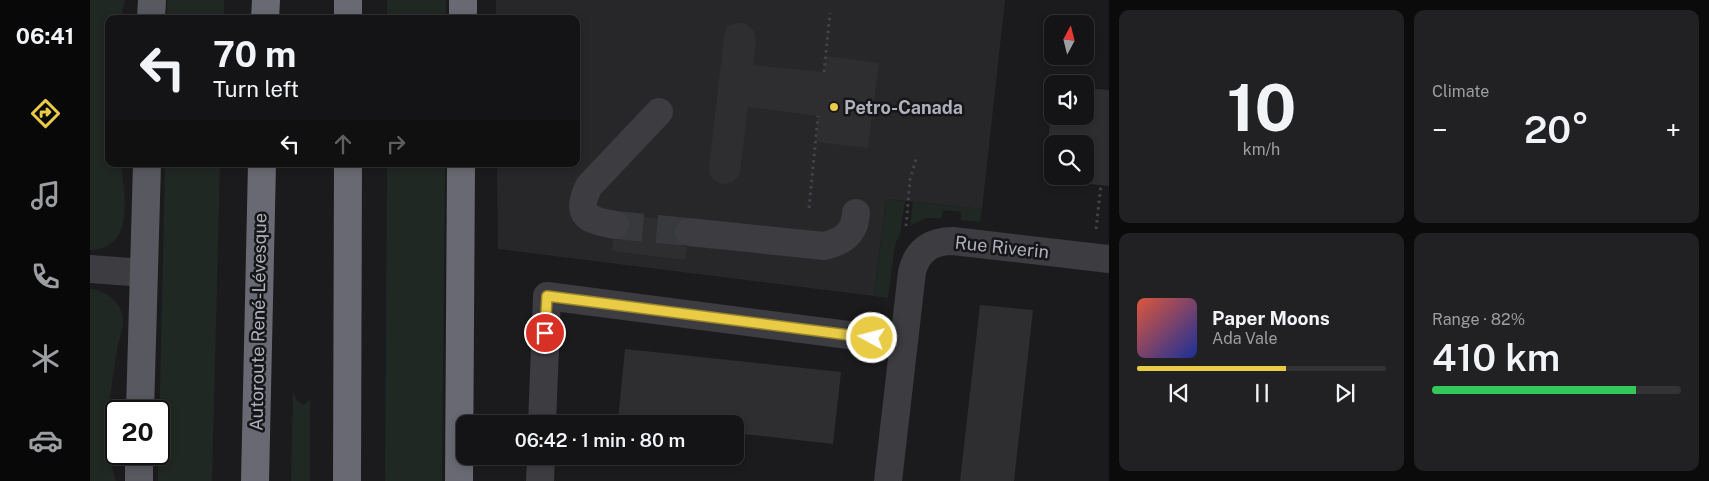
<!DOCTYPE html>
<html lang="en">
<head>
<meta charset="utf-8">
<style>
  body { margin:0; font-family:"Public Sans",sans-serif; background:#212123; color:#f1f3f6; height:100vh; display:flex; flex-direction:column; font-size:19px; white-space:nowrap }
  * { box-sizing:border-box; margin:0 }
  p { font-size:16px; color:#9d9ea1 }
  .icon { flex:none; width:28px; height:28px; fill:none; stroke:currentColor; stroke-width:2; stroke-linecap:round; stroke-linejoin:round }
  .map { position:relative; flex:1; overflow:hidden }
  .details { display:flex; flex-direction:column; gap:10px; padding:10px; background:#0b0b0c; width:600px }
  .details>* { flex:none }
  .guide { position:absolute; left:15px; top:15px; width:475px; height:152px; border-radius:10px; box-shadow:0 2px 8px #0003,0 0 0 1px #333335; background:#141416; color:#f1f3f6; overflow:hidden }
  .needle { width:32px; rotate:7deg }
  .fabs { position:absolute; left:954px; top:15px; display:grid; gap:10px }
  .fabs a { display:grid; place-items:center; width:50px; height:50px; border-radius:10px; background:#141416; box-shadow:0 2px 8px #0003,0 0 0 1px #333335; font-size:25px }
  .speed { position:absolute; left:15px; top:400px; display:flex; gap:10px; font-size:25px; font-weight:700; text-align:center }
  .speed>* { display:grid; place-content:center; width:65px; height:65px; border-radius:50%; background:#141416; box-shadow:0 2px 8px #0003,0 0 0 1px #333335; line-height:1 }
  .speed .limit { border:2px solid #111; border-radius:8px; background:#fff; color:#111 }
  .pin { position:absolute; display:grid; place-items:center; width:42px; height:42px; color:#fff; margin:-21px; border:2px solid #fff; border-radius:50%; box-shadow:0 1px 5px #0007 }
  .me { position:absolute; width:55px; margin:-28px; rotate:277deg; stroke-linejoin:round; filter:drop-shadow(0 0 4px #0008) }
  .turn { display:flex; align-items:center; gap:18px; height:105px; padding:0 25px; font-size:22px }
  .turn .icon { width:65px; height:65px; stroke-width:2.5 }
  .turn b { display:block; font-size:35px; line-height:42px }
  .lanes { display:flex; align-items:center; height:48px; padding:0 25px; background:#0003; justify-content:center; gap:25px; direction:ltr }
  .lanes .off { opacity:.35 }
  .big { font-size:38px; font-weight:600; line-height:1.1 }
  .details .tile { flex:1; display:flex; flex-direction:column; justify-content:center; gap:8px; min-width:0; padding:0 18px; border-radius:10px; background:#212123 }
  .details .dial { align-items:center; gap:0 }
  .dial b { font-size:65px; line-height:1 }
  .song { display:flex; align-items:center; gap:15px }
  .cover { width:60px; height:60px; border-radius:8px; background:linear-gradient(135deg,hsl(10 70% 55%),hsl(230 70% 35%)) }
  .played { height:5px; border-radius:2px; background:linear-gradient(90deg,#e9cb46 60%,#333335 60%) }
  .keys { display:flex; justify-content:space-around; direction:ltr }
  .heat { display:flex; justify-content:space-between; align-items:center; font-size:28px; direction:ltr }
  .charge { height:8px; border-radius:4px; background:linear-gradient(90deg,#34c759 82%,#333335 0) }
  .details .tiles { flex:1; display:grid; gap:10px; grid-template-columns:repeat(2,1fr) }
  .trip { position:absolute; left:366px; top:415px; width:288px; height:50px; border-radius:10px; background:#141416; box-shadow:0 2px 8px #0003,0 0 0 1px #333335; font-weight:600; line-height:50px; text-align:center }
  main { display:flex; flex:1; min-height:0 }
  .tabs { display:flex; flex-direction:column; width:90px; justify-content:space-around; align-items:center; background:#080809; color:#9d9ea1 }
  .tabs .icon { width:35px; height:35px }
  .tabs .active { color:#e9cb46 }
  .tabs b { font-size:22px; color:#f1f3f6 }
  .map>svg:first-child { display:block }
</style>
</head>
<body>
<main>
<nav class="tabs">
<b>06:41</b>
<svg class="icon active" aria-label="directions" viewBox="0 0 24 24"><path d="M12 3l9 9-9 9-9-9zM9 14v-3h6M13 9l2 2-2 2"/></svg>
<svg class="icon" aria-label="music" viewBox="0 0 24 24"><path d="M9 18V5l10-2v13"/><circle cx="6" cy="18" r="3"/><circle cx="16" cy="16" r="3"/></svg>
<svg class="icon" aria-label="phone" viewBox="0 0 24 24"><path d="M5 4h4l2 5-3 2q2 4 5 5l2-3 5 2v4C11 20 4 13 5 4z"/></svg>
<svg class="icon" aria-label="climate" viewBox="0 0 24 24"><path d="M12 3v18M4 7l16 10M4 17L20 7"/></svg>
<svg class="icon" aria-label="car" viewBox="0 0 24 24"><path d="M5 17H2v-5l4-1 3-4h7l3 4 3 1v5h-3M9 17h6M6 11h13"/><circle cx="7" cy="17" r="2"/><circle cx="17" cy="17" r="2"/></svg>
</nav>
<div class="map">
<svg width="1019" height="481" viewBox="0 0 1019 481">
  <rect width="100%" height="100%" fill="#1b1b1d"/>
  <!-- built -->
  <path fill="#27272a" d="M406,0H915L892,209L796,199L784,296L408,249L407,164H486V19H406Z"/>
  <!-- grass -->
  <path fill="#202823" d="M0,0H35L31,19H19V164H31C34,194 46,249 0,250Z
    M77,0H134V19H77Z
    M297,0H356V19H297Z
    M75,164H130L122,481H68Z
    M297,164H355L352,481H295Z
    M796,199L815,201L810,235L806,242L804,252L798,298L784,296Z
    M823,202L892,209L890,222L871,220V212L853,210L852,218H836L820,226Z
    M0,289C13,289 28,300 32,313C36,326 28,339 27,351C20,394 12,439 26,481H0Z
    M203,390L206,399L213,405L220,400V481H201Z"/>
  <!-- building -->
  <path fill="#2e2e31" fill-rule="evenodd" d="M647,23H655L664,31L666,40L663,65L734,72L736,56L789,63L778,148L726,142L728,116L658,107L650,172L647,178L642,182L635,184L629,183L624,180L620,175L619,168L634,36L637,26Z
    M995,88L1019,90V186L954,179L962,104V116H995ZM962,144H995V176H962Z
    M536,215L589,221L584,230L585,238L589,244L597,247L595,260L522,251L523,240H530L536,236L540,228V220Z
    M890,305L943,310L924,481H870Z
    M535,349L751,372L743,444L645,433V424H559L528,420Z"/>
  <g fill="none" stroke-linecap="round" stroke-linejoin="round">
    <!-- minor-tunnel -->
    <path stroke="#38393d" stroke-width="28" stroke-dasharray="28 14" stroke-linecap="butt" d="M525,225L599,232"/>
    <!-- path -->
    <path stroke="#424348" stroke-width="3" stroke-dasharray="2.5 4" stroke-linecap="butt" d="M734,72L740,13
      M719,208L728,116
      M816,226L820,180L827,156
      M1006,229L1011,185"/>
    <!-- minor -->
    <path stroke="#3c3c41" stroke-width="28" d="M525,225C498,220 484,216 499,186L569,112
      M599,232L734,246C753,242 765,233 766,213
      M0,269L54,273
      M452,424L457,296L813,342
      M450,481L451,456
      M798,481L822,272C827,250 842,241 863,241L1019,259"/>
    <!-- major -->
    <path stroke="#585860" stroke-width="28" d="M61,19L62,0
      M50,411L57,164
      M49,481V454"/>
    <!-- highway -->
    <path stroke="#686972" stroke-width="28" d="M175,19L176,0
      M258,19V0
      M373,19V0
      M165,481L172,164
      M257,481L258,164
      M369,481L371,164"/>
  </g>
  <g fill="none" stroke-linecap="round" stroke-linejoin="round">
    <defs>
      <path id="route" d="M455,333L457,296L782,338"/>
    </defs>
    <!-- route casing -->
    <use href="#route" stroke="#97842e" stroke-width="12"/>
    <!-- route -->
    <use href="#route" stroke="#e9cb46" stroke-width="9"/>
  </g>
  <!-- markers -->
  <circle fill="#e9cb46" stroke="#161518" stroke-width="2" cx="744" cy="107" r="5"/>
  <g text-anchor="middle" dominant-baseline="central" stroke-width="5" stroke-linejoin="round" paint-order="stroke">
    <!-- poi labels -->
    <g font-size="18" font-weight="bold" fill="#aeb0bb" stroke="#161518" text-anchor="start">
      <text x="754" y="107">Petro-Canada</text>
    </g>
    <!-- street labels -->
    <g font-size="18" fill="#aeb0bb" stroke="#161518">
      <text transform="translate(912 247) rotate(6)">Rue Riverin</text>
      <text transform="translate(168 322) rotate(-89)">Autoroute René-Lévesque</text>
    </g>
  </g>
</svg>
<div class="fabs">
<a><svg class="needle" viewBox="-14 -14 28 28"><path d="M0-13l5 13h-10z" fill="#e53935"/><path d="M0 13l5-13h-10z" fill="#9d9ea1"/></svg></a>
<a><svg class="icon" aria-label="sound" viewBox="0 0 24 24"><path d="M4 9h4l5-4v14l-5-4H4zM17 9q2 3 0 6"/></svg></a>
<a><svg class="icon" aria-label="search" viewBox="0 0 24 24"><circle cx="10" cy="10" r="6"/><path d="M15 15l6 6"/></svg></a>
</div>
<div class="speed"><div class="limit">20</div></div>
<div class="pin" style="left:455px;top:333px;background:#d93025"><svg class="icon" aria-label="arrive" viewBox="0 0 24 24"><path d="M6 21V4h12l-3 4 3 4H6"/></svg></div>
<svg class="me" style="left:782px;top:338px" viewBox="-20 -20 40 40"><circle r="17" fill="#e9cb46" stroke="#fff" stroke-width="3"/><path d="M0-11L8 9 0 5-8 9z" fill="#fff"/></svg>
<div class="trip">06:42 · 1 min · 80 m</div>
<div class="guide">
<div class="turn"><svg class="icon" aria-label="left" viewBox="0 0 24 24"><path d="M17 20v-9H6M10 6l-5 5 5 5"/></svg><div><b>70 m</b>Turn left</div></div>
<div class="lanes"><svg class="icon" aria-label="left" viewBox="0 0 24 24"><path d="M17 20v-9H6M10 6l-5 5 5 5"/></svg><svg class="icon off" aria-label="ahead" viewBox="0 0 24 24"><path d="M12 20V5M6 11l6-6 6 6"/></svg><svg class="icon off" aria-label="right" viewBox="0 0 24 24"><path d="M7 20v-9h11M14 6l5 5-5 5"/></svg></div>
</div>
</div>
<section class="details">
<div class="tiles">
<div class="tile dial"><b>10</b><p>km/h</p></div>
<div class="tile"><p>Climate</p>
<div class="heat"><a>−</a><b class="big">20°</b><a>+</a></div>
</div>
<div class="tile">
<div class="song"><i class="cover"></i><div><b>Paper Moons</b><p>Ada Vale</p></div></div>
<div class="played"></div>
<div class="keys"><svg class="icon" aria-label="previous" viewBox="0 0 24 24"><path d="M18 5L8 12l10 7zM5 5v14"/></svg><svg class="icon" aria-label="pause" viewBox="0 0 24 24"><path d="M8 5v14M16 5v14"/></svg><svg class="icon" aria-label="next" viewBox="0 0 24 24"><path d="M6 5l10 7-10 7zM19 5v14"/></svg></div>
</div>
<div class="tile"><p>Range · 82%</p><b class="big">410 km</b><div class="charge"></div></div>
</div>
</section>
</main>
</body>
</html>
